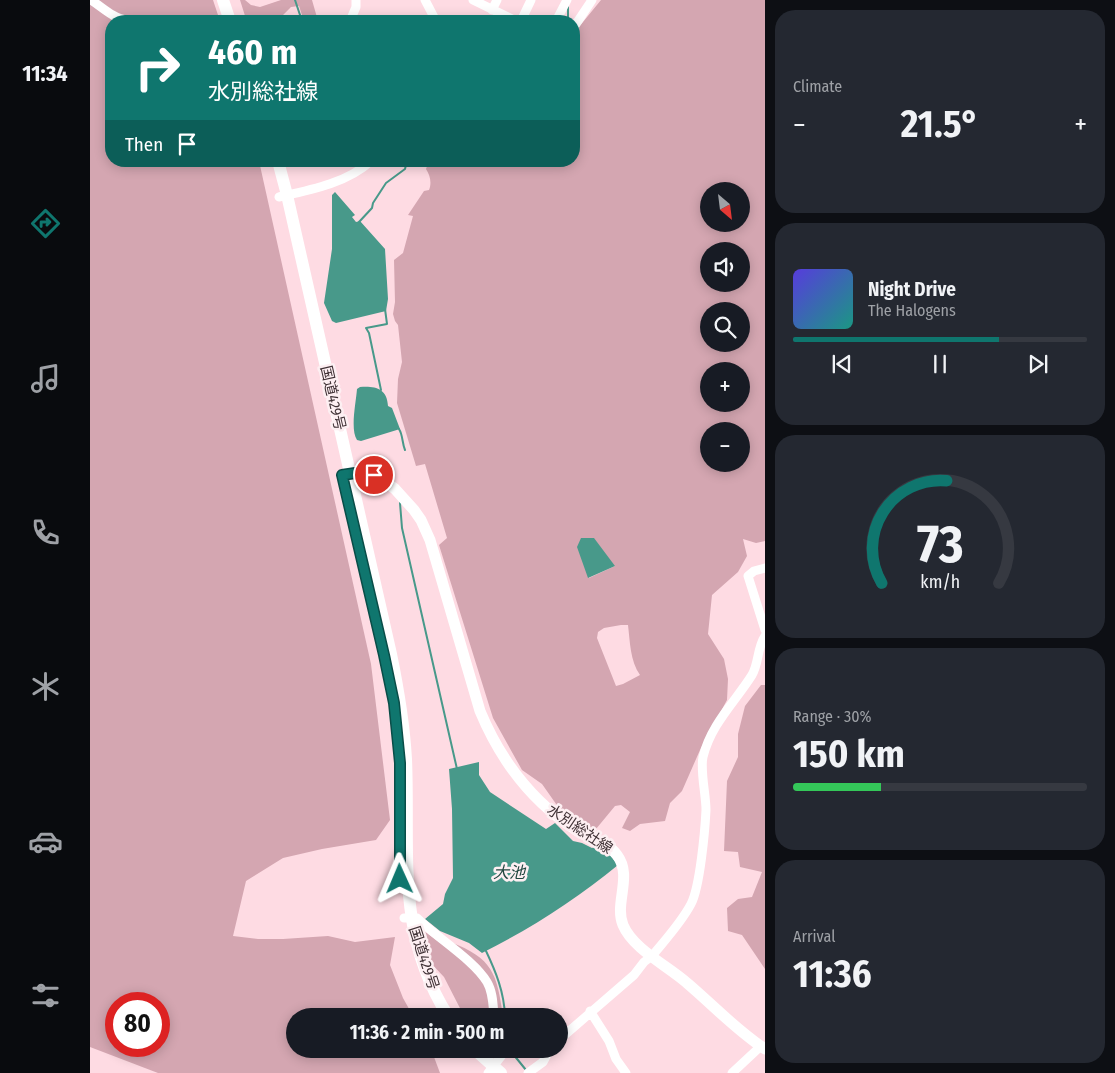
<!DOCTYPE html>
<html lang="en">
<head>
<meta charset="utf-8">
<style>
  body { margin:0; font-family:"Fira Sans Condensed","Noto Sans JP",sans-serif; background:#242831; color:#f1f3f6; height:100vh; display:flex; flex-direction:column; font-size:19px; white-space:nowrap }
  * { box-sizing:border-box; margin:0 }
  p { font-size:16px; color:#9ea1a6 }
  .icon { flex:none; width:28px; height:28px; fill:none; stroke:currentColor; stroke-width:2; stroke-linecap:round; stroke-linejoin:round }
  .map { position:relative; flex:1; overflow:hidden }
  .sheet { display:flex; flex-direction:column; gap:10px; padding:10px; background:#0d0f14; width:350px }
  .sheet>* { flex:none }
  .hud { position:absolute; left:15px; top:15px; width:475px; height:152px; border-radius:20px; box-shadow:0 2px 12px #0003; background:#0f766e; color:#fff; overflow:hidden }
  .needle { width:32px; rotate:152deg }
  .buttons { position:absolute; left:610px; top:182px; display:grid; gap:10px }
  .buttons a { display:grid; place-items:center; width:50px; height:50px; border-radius:50%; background:#171b24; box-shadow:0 2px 12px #0003; font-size:25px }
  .speed { position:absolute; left:15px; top:992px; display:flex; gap:10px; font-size:25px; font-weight:700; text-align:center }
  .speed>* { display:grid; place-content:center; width:65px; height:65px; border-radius:50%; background:#171b24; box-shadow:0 2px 12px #0003; line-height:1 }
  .speed .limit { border:8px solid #d22; background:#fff; color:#111 }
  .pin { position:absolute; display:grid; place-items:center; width:42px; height:42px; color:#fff; margin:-21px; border:2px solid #fff; border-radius:50%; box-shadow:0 1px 5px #0007 }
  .me { position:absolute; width:55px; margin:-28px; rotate:359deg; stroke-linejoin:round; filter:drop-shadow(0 0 4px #0008) }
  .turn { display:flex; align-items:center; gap:18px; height:105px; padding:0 20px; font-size:22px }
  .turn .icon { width:65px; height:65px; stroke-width:2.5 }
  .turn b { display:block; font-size:35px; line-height:42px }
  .then { display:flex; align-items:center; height:48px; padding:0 20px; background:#0003; gap:10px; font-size:19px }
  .big { font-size:38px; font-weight:700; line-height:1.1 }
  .sheet .widget { flex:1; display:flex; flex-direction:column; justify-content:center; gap:8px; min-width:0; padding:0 18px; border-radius:20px; background:#242831 }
  .sheet .dial { align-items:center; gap:0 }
  .dial svg { height:130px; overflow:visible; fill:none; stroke:#363941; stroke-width:7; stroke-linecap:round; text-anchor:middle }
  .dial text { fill:#f1f3f6; stroke:none }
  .song { display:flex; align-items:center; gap:15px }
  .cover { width:60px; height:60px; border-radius:8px; background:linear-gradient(135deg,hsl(250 70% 55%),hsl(170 70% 35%)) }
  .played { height:5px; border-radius:2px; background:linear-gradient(90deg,#0f766e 70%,#363941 70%) }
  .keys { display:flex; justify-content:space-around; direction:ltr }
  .heat { display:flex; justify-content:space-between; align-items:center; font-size:28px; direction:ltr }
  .charge { height:8px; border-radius:4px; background:linear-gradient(90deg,#34c759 30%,#363941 0) }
  .trip { position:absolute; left:196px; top:1008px; width:282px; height:50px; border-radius:25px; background:#171b24; box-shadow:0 2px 12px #0003; font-weight:700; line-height:50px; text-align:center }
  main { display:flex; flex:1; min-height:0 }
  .tabs { display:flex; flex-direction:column; width:90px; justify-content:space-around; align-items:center; background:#090b0e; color:#9ea1a6 }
  .tabs .icon { width:35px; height:35px }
  .tabs .selected { color:#0f766e }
  .tabs b { font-size:22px; color:#f1f3f6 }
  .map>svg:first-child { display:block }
</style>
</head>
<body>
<main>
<nav class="tabs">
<b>11:34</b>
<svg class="icon selected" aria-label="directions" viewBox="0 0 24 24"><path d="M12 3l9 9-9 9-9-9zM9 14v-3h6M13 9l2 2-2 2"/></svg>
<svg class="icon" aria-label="music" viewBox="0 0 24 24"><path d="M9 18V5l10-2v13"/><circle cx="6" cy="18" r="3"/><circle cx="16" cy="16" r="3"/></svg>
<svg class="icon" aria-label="phone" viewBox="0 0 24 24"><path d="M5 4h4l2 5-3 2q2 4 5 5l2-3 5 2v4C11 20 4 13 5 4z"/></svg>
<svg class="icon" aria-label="climate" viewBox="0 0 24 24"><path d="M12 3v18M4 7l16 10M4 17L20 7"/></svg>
<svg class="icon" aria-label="car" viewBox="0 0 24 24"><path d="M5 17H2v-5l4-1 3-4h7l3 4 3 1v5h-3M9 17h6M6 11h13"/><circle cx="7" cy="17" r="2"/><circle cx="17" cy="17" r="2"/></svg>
<svg class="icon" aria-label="filters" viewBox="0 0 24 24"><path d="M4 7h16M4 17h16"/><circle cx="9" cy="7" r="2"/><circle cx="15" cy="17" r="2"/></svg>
</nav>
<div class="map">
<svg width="675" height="1073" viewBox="0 0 675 1073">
  <rect width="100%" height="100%" fill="#fedbe3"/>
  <!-- green -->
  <path fill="#d4a6b1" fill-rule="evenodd" d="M0,0H123L130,21H21V161H169L281,664L300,820L286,840L232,849L193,858L156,881L143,936L168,939H193L238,936L265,942L305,937L300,965L313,998L323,1016H205V1049H341L350,1073H68L0,1047ZM26,1004H69V1046H26Z
    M150,0H155L161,5L170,7L191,0H222L228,21H214L209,6L201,7L191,17L190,21H161L156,19Z
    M511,0H675V541L666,543L653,539L657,556L648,572L622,595L618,634L634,659L638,679L637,700L610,750L592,791L580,803L575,821L550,824L540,831L532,828L540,812L531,805L525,806L506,829L493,826L471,811L452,784L432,770L403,718L349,545L357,538L335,464L326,466L307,403L308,379L312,362L308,325L305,321L303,314L305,302L304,260L313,253L323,216L318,215L334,191L339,190C342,183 340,175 336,169L339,161H357L364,164L369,161H484V33ZM619,191H651V224H619ZM619,251H651V284H619ZM619,311H651V344H619ZM619,371H651V404H619ZM619,431H651V464H619ZM494,561L525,566L499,578ZM531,625H538C540,641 540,661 550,675L533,684L526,686L507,638L508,632L514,628Z
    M671,685H675V969L652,935L638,931L637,908L648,899L662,897L672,872L650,867L648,852L634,851L637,781L648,757V734L655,706Z
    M334,931C349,942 385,967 394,982C400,992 400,1004 401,1016H374L354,977L339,961L331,935Z
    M360,942C403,958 407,974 413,1016H407L399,979L390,966Z"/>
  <!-- water -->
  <path fill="#48998a" d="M245,192L265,215L262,217L266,222L270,221L295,249L298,299L296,311L246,323L242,321L234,303L242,249V195Z
    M270,387C285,386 297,388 298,406L302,408L310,429L271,441L267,440C260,429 266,403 267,389Z
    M491,538H504L525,566L498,578L487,547Z
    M389,762V775L400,792L456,829L465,823L483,841L492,843L502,848L508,845L514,848L528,865C487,899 440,929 392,953L379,943L350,931L335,919L353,904L355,894L363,878L362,809L359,769Z"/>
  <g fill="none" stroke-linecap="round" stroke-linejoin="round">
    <!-- stream -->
    <path stroke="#48998a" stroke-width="2" d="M205,0L212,21
      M478,21V7
      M269,222L282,208L283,203L296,183L315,169L317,161
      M291,390L279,333L276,328L297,324L295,309
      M309,429C313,435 312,443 315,450
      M310,503L312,528L367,769
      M396,951C406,972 414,992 415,1016
      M419,1049L436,1070"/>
    <!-- minor -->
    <path stroke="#fff" stroke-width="9" d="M1,0C12,7 24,19 37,20C48,20 50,18 61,21
      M335,0L346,21
      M383,0L426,21
      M402,10L407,0
      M260,21L266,7V0
      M431,21L441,0
      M466,21L477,0
      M484,27L502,0
      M189,197C221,190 257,183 281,161
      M675,568L664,571L658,576L675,630
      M314,918H327C346,937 384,960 397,982C403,992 403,1005 404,1016
      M500,1011L519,1041L526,1059L536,1073
      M470,1039L544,975L554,962L562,956C575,940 591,923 601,904C610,887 615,830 616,810C616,795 610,770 613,757C621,724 645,702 662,675C669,663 667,648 675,636
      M398,1073L413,1054L411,1049
      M438,1073L453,1062L460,1049
      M642,1073L671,1046"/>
    <!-- major -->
    <path stroke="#fff" stroke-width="11" d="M252,475L272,472L284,475L293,480L305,489L324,510L331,520L340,540L390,711C410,759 441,801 486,830C499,839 516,840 527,855C543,876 524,903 533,925C543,949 578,966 597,983C623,1005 646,1030 675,1049"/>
    <!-- highway -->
    <path stroke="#fff" stroke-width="12" d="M133,0L140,21
      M188,161L197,195L301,654C308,688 314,723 316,759C320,852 305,932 358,1016
      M384,1049L411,1073"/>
  </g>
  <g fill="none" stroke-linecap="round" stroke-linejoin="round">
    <defs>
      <path id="route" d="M284,475L272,472L252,475L294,655L304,703L310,763V879"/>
    </defs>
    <!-- route casing -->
    <use href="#route" stroke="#0a4d48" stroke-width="12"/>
    <!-- route -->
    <use href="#route" stroke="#0f766e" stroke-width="9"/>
  </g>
  <g text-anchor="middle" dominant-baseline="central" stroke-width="5" stroke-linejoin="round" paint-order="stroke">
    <!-- street labels -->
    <g font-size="15" fill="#403236" stroke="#fdeff2">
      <text transform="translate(243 398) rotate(77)">国道429号</text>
      <text transform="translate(490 829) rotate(34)">水別総社線</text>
      <text transform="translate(334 958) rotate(72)">国道429号</text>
    </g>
    <!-- water labels -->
    <g font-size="16" font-style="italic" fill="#20463f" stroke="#fdeff2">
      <text x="419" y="872">大池</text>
    </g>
  </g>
</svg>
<div class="buttons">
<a><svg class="needle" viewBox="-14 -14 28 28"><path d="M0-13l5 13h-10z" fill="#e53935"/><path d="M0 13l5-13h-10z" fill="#9ea1a6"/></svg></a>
<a><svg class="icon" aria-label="sound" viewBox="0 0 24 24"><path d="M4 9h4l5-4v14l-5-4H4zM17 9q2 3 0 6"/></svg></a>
<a><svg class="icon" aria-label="search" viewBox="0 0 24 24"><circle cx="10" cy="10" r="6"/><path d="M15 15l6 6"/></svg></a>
<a>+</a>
<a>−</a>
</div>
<div class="speed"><div class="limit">80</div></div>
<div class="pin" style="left:284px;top:475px;background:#d93025"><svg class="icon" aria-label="arrive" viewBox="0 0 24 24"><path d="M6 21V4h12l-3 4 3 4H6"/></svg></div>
<svg class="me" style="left:310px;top:879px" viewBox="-20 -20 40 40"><path d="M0-17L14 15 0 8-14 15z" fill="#0f766e" stroke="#fff" stroke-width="4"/></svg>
<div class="trip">11:36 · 2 min · 500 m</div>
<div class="hud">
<div class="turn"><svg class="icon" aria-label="right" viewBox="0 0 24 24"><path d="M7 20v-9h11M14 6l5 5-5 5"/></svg><div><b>460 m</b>水別総社線</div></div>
<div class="then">Then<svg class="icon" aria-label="arrive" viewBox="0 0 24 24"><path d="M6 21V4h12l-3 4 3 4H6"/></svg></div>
</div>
</div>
<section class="sheet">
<div class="widget"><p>Climate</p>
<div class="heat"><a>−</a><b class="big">21.5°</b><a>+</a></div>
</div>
<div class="widget">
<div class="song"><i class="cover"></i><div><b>Night Drive</b><p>The Halogens</p></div></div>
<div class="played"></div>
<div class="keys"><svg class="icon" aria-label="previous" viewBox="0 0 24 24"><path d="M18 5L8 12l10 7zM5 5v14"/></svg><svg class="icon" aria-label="pause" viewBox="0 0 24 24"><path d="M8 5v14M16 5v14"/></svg><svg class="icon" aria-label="next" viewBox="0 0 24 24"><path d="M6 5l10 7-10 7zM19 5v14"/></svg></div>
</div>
<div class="widget dial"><svg viewBox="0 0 100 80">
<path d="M14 69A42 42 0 1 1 86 69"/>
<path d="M14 69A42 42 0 0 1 54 6" stroke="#0f766e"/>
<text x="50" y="56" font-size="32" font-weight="700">73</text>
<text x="50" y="72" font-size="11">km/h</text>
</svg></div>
<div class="widget"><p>Range · 30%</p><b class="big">150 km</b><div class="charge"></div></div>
<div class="widget"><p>Arrival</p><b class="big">11:36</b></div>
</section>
</main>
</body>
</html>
